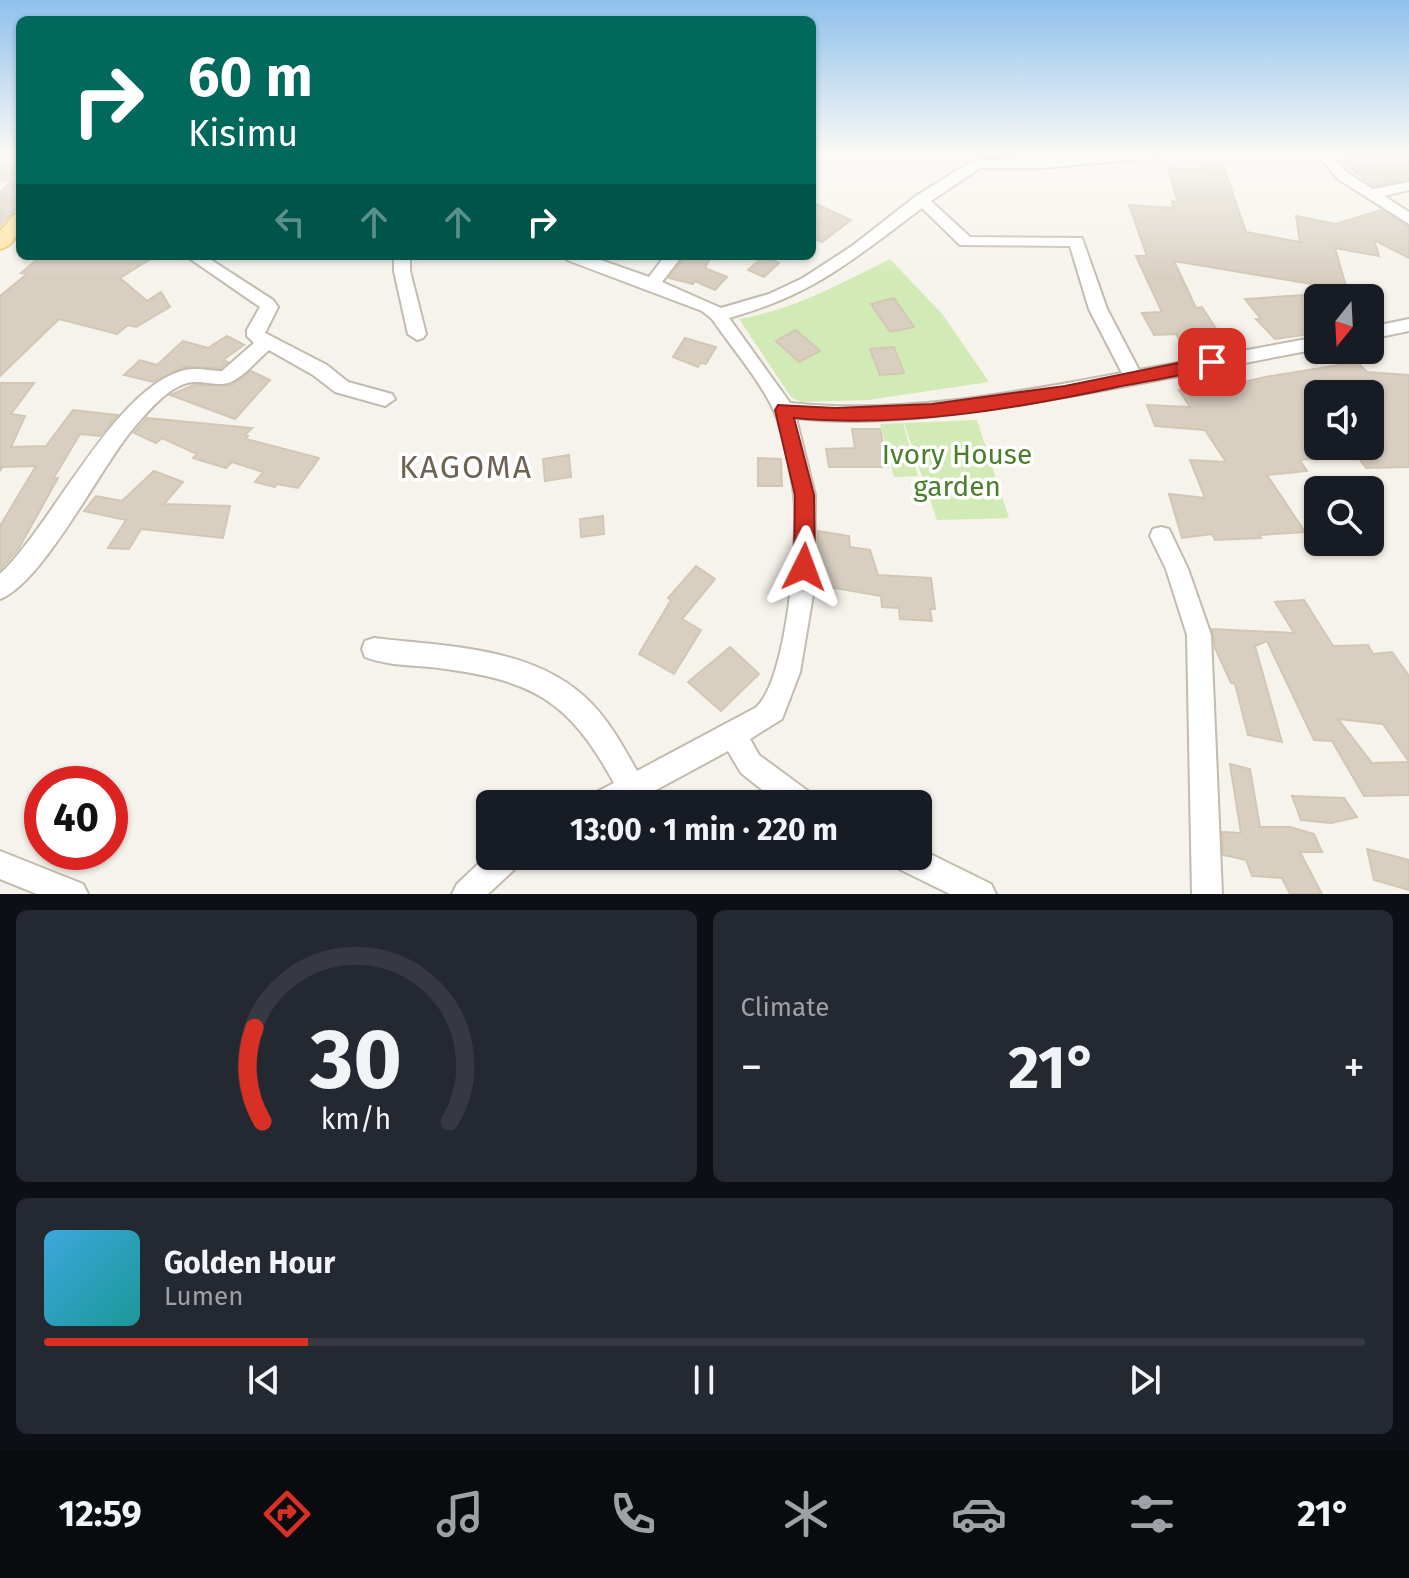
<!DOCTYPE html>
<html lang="en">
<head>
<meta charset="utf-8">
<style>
  body { margin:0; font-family:"Fira Sans",sans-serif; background:#242831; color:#f1f3f6; height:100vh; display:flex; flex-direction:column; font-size:30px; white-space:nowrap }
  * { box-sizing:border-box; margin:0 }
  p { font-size:26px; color:#9ea1a6 }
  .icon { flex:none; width:44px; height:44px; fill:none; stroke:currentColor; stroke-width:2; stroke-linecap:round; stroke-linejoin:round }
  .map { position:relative; height:894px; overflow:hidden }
  .sheet { display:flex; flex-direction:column; gap:16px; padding:16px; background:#0d0f14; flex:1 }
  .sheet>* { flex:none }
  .banner { position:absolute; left:16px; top:16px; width:800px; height:244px; border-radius:12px; box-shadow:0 2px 6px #0004; background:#00695c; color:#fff; overflow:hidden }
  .needle { width:52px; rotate:198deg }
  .fabs { position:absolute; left:1304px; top:284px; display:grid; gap:16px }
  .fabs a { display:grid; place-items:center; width:80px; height:80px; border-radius:12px; background:#171b24; box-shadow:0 2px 6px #0004; font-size:40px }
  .speed { position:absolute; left:24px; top:766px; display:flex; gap:16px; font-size:40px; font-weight:700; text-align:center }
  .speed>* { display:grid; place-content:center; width:104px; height:104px; border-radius:50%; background:#171b24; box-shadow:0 2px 6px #0004; line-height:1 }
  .speed .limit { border:12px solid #d22; background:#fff; color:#111 }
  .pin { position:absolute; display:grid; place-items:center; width:68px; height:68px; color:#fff; margin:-34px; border-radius:16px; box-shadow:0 4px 12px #0006 }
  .me { position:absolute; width:88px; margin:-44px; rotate:3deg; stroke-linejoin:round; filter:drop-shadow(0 0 6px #0008) }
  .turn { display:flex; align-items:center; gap:28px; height:168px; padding:0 40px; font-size:36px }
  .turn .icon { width:104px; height:104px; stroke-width:2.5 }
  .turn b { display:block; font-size:56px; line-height:68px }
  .lanes { display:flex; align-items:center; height:76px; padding:0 40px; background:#0003; justify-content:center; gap:40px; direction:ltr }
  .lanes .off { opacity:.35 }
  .big { font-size:60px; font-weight:700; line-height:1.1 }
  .sheet .tile { flex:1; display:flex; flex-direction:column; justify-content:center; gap:12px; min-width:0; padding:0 28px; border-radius:12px; background:#242831 }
  .sheet .dial { align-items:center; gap:0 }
  .dial svg { height:208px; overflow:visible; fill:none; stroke:#363941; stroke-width:7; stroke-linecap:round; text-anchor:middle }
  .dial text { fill:#f1f3f6; stroke:none }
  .song { display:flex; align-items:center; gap:24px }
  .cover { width:96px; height:96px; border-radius:12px; background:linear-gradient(135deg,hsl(200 70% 55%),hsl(180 70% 35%)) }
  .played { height:8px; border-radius:4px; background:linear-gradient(90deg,#d93025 20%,#363941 20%) }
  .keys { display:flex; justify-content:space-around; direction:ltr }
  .heat { display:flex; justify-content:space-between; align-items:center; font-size:44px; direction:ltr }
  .sheet .tiles { flex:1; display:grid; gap:16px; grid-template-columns:1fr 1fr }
  .tile:last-child { grid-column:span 2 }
  .trip { position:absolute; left:476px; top:790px; width:456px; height:80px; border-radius:12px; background:#171b24; box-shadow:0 2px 6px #0004; font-weight:700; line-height:80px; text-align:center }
  .dock { display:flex; height:128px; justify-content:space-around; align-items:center; background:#090b0e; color:#9ea1a6 }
  .dock .icon { width:56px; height:56px }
  .dock .selected { color:#d93025 }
  .dock b { font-size:36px; color:#f1f3f6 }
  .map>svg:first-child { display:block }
</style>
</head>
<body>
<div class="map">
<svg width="1409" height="894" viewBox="0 0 1409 894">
  <rect width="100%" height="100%" fill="#f6f3ec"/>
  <!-- green -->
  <path fill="#d2eab5" d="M890,259L943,315L989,382L868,400L801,402L791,397L739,319C793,310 842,283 890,259Z
    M977,420L1009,518L937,520L904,423Z
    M903,423L918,476L894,477L880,424Z"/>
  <!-- building -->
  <path fill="#d8cfc1" stroke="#d3c7b4" stroke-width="2" fill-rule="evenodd" d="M0,154H20V205L0,225V193L12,180L0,181Z
    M1363,154H1409V179L1374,186L1341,161Z
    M1222,162L1246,232L1300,242L1296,216L1336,224L1381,210L1409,227V258L1374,240L1379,256L1335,248L1347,290L1174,261L1196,308L1202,307L1223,339L1180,341L1176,334L1154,335L1142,313L1162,312L1136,256H1147L1129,205L1173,208L1172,201L1178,203L1168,168L1204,169L1199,164Z
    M812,202L851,220L822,242L812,238Z
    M41,256H155L120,278L147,301L161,292L170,307L136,327L128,325L117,334L59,319L0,376V296L27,274L21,273Z
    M685,256H711L705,268L727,277L715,290L695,281L693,284L669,278Z
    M764,256L779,263L764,277L748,270Z
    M1318,294V333L1275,339L1256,319H1261L1245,299Z
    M894,298L914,327L890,332L871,304Z
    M796,330L820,351L799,362L776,341Z
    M227,336L244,345L223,360L228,362L221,368L184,367L153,382L124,375L140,360L157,365L183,341L208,348Z
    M685,338L716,347L706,364L700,363L698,367L673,357Z
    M894,347L904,373L880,375L870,349Z
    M1357,362L1367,372L1409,375V467L1366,468L1355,453L1370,452V394H1318V446H1323L1332,456L1300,460L1307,471L1267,475L1305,532L1259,535L1261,538L1215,540L1212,534L1182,538L1169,494L1205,498L1190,460L1226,462L1205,430L1155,426L1147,405L1190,407L1179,390L1201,389L1203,392L1265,377Z
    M251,371L270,380L235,419L170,395L194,385H232Z
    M0,383H34L11,414L25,416L11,447L46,446L73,410L118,415L100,436L80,434L53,479L58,478L19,548L0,570V526L36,466L2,467L0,471Z
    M147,418L252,428L245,435L248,436L246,439L319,458L298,488L277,484L275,487L255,482L263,472L232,462L226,468L193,458L197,454L162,438L156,443L134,433Z
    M852,429H880L888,467H829L826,449L855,448Z
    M569,455L571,477L545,481L543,459Z
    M758,458L781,459L782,486H758Z
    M154,471L183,482L164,504L230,506L223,538L141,529L129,549L108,548L126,520L84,511L96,496L122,501Z
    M603,516L604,534L581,537L580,519Z
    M818,531L849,536L850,547L870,550L878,575L931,578L935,609H930L932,621L900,619L899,608L882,607L881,596L817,585Z
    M696,566L715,579L682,619L701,630L674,674L639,654L671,600L668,598Z
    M1304,600L1333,646L1368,645L1373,654L1392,652L1409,676V795L1364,796L1332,741L1314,740L1267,641L1255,646L1282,742L1248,735L1235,684L1231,683L1215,648L1212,629L1294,633L1275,602ZM1338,719L1383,724L1409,762L1372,763Z
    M730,647L759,674L721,711L688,682Z
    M1230,764L1250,769L1260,827H1290L1314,834L1322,852H1300L1322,894H1290L1282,878L1252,876L1246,860L1223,855L1222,832L1241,833Z
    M1292,796L1344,798L1357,817L1331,823L1301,820Z
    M1367,849L1409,860V890L1374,880Z"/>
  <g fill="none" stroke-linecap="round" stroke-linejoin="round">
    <defs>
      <path id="minor" d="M1109,154H1162L1155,158L1040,168H980L931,201L970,237L1082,238L1107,309L1139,370L1318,337V349C1214,368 1112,391 1007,406C937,417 867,426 796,418L815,495L814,589L800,672L782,719L750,739L759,755L812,794L816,804H780L741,773L728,751L630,804H589L593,794L614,783C569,700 532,680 439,668C415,665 388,666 365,657L362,649L365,641L374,638C447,647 538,646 593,705C611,724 624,748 637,771L755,708C787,684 799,536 794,495C792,476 782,427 774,411C760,380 731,347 712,319L702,311L567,260L565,256H589L649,277L665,256H682L662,282L721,308L769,294L803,278L852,246L916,196L972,161ZM922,208L960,245L1070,246L1089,309L1122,373C1014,393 901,415 790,403L729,318C813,295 854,259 922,208Z
        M1316,154H1330L1348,173L1373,189L1409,182V190L1384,196L1409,212V224L1338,179Z
        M186,256H205L273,300L278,307L265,333L327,365L348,382L392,394L395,399L385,406L335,392L313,375L269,350C257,360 245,376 231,382C218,387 207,381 194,382C169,383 143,417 128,435C98,473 41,584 0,599V574C54,523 115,387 185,370C197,367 209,371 222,371L254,343L247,336V330L260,307Z
        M394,256H410V271L426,334L423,338L417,340L408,334L394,271Z
        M1409,319V331L1370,339V327Z
        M1161,527L1169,529L1188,569L1211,635L1222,894H1192L1187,635L1166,569L1150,536L1153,529Z
        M918,848L991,884L996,894H950L893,866L889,856H918Z
        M0,851L83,884L88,894H37L0,879Z
        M490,853V856H522L518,866L488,894H452L457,884Z"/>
      <path id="major" d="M20,213C20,228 17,245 0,249V231L14,215Z"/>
    </defs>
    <!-- minor casing -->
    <use href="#minor" stroke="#c2bbae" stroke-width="4"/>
    <!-- major casing -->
    <use href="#major" stroke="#e6c16a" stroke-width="4"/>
    <!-- minor -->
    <use href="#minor" fill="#fff" fill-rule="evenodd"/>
    <!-- major -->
    <use href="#major" fill="#ffe39c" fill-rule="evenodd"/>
  </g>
  <!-- sky -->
  <linearGradient id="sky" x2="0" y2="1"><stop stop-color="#8fc1ec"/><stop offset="0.55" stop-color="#fbfaf6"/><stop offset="1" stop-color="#fbfaf6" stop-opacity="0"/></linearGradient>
  <rect width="1409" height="279" fill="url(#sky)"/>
  <!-- route -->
  <path fill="#d93025" stroke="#8d1f18" stroke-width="2" d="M1212,356L1218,358L1220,362L1218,366C1187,375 1154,380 1122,386C1016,409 903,428 794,418L814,495L815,567L812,573L804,576L797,573L794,567L795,495L775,410L778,405L836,408L932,404L1065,386Z"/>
  <g text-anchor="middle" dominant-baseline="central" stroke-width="7" stroke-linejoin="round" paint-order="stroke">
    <!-- park labels -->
    <g font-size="28" fill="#4a7f2a" stroke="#fff">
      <text x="957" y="454">Ivory House<tspan x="957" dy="32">garden</tspan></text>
    </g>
    <!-- quarter labels -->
    <g font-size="32" letter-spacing="2" fill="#6e6250" stroke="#fff">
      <text x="466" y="467">KAGOMA</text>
    </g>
  </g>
</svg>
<div class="fabs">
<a><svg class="needle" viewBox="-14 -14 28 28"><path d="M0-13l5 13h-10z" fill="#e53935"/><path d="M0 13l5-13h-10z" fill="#9ea1a6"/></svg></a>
<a><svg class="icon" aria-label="sound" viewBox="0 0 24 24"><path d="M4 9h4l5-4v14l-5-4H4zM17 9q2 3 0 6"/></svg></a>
<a><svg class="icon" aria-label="search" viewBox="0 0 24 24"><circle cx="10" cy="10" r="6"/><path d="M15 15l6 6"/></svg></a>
</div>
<div class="speed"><div class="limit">40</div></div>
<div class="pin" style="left:1212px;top:362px;background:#d93025"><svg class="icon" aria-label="arrive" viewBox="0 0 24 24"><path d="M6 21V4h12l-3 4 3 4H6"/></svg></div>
<svg class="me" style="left:804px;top:567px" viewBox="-20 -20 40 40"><path d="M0-17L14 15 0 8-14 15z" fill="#d93025" stroke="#fff" stroke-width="4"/></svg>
<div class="trip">13:00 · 1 min · 220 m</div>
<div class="banner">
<div class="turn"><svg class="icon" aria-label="right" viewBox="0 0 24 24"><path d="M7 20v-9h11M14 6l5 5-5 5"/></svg><div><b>60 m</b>Kisimu</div></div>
<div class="lanes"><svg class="icon off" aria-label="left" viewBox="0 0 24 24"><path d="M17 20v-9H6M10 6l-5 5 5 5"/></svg><svg class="icon off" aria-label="ahead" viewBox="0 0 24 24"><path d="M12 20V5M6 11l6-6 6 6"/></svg><svg class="icon off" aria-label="ahead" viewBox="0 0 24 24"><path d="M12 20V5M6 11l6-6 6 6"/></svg><svg class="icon" aria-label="right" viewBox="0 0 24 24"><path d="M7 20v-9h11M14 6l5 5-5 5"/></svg></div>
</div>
</div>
<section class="sheet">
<div class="tiles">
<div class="tile dial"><svg viewBox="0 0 100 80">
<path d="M14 69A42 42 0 1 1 86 69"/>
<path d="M14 69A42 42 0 0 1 11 33" stroke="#d93025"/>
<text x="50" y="56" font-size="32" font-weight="700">30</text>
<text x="50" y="72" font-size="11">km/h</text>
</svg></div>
<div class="tile"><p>Climate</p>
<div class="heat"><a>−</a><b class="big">21°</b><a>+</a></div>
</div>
<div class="tile">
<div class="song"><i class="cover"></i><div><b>Golden Hour</b><p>Lumen</p></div></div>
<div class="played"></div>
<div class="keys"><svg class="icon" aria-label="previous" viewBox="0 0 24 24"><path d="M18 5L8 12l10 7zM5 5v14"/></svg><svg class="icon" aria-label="pause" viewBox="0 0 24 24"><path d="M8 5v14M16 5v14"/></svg><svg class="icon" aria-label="next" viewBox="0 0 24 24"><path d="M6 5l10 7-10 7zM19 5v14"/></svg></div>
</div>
</div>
</section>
<nav class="dock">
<b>12:59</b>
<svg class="icon selected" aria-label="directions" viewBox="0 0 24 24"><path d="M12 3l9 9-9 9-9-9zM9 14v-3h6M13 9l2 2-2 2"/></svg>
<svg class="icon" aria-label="music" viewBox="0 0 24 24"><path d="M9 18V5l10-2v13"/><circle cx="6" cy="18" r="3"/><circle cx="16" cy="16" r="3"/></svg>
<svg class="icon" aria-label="phone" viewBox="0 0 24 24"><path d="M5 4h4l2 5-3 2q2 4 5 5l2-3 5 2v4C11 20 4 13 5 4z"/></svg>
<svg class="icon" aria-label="climate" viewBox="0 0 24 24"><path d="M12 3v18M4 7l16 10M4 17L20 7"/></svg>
<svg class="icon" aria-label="car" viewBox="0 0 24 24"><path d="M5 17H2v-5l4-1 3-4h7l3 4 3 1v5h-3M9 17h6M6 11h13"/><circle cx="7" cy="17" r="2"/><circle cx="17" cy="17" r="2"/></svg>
<svg class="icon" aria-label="filters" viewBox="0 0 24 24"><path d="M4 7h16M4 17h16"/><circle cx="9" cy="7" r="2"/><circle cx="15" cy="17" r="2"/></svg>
<b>21°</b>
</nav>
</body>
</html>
